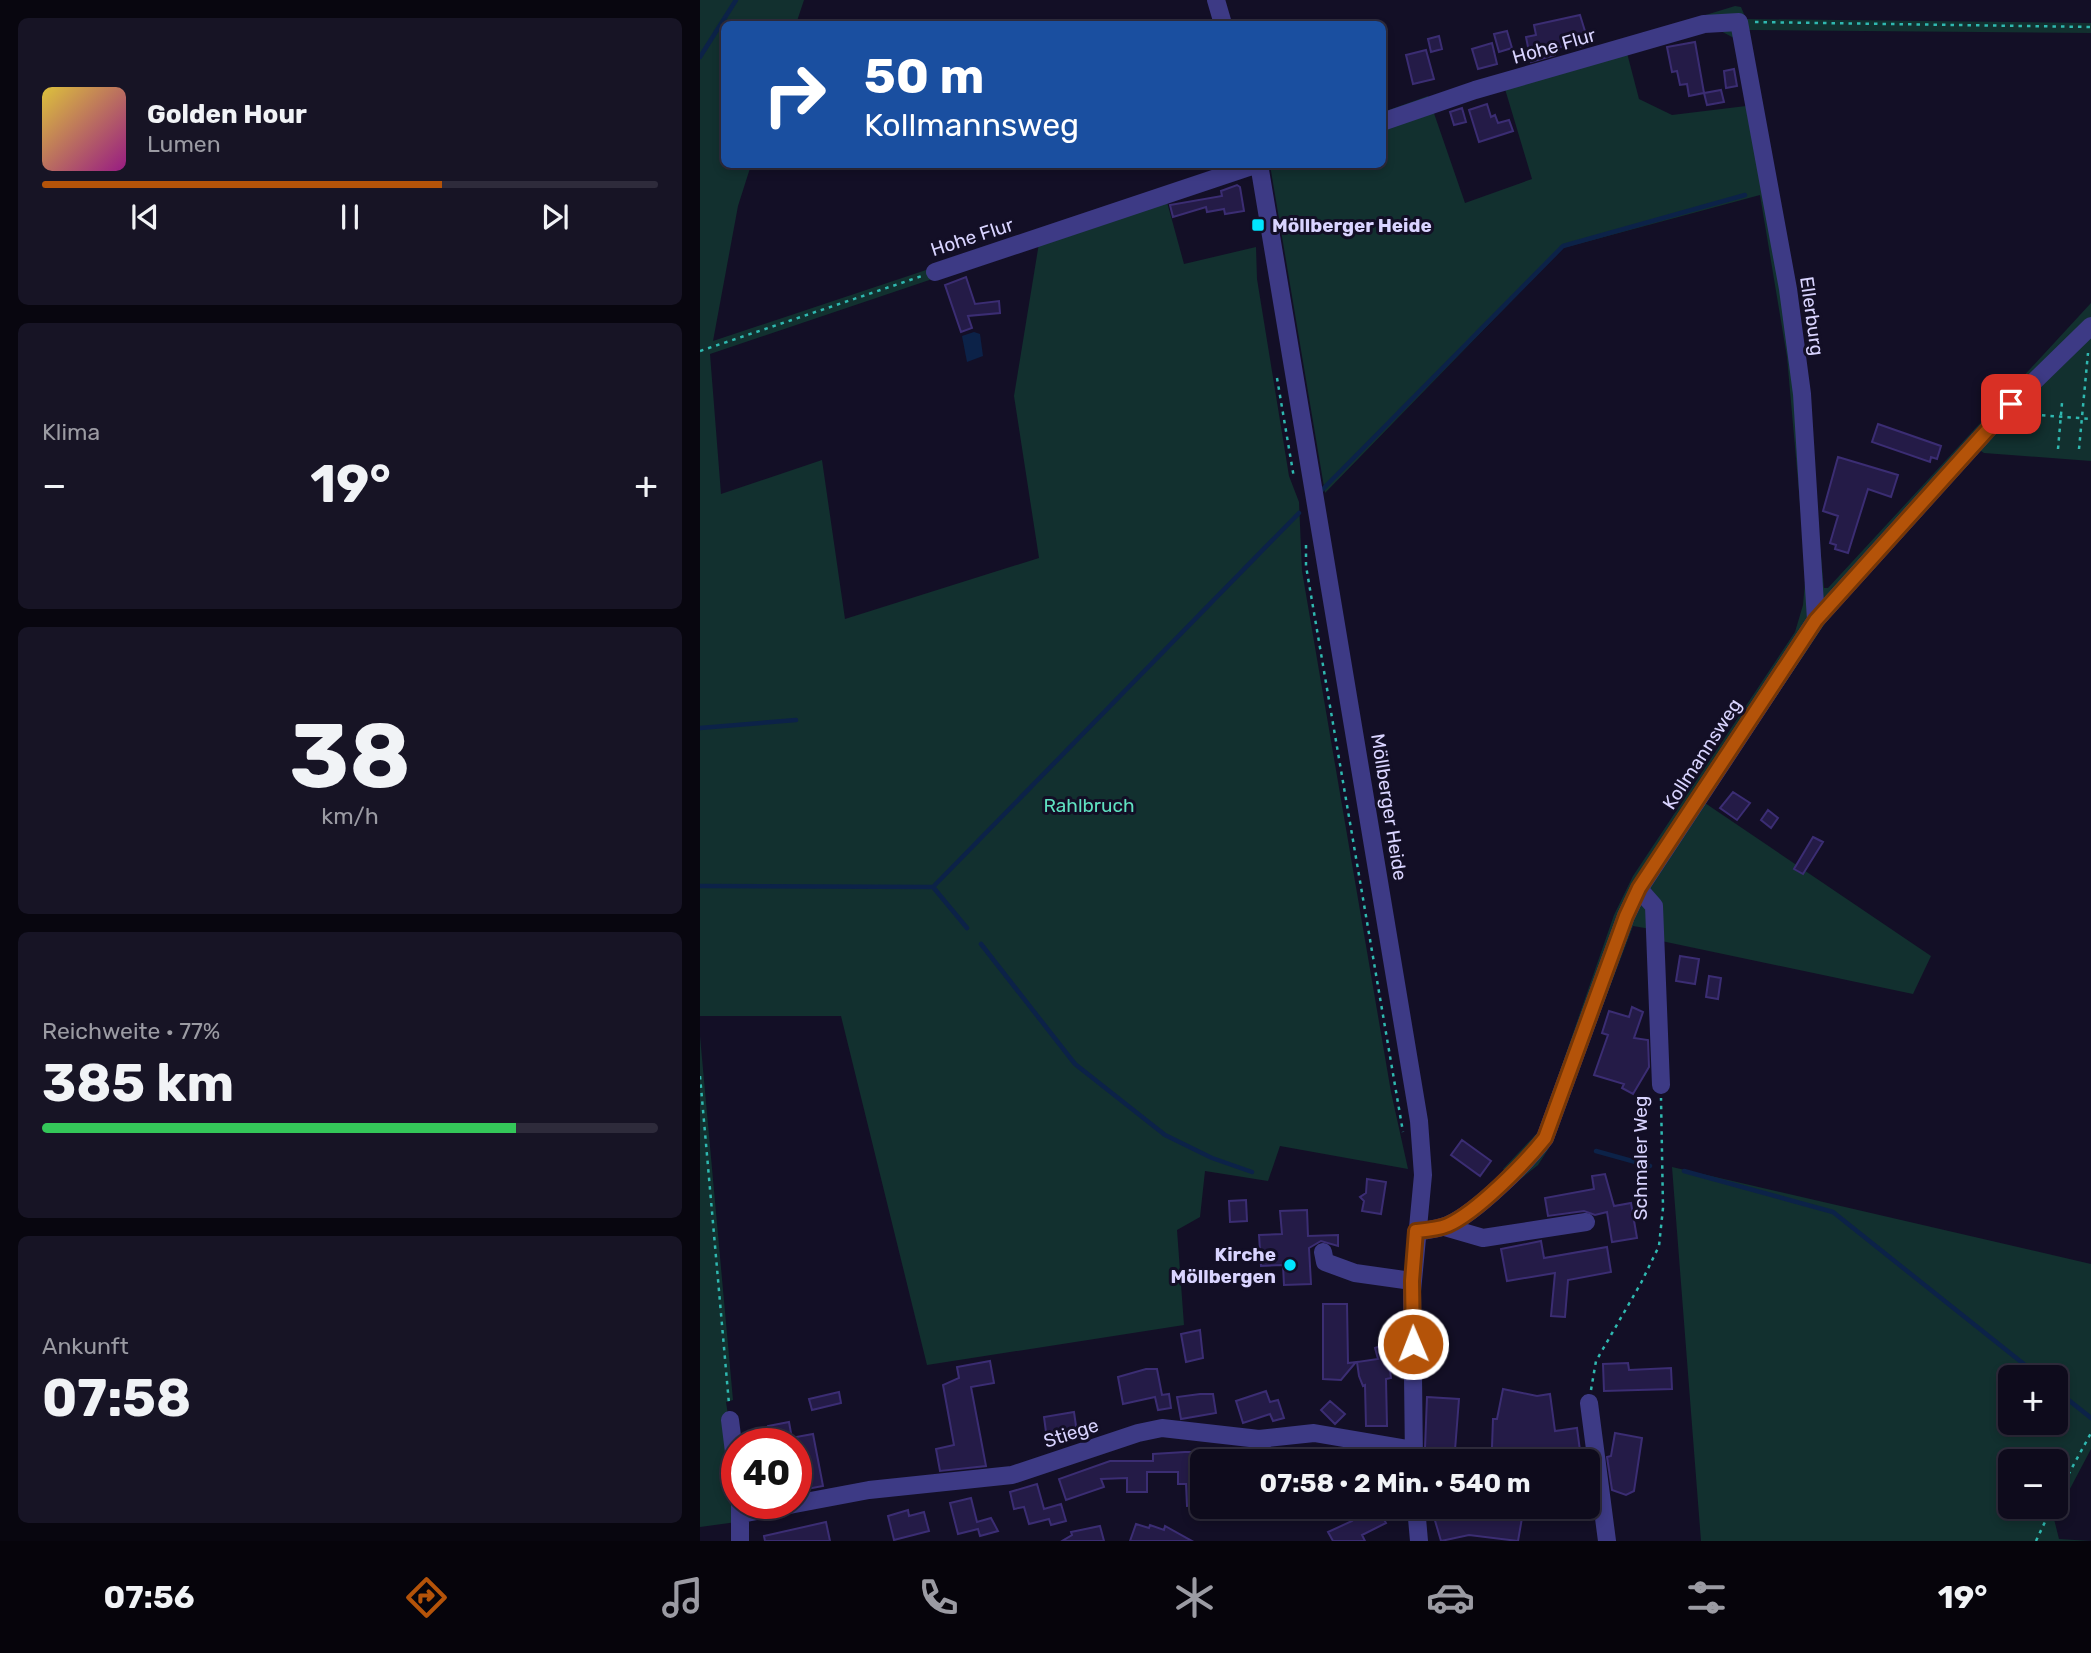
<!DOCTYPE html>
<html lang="de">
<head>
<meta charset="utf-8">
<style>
  body { margin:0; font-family:Rubik,sans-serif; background:#171425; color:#f1f3f6; height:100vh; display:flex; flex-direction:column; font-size:26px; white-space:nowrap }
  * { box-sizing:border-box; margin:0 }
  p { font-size:23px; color:#9b9ba3 }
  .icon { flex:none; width:38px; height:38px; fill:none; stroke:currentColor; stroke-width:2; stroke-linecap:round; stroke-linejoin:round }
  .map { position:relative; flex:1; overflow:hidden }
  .details { display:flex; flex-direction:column; gap:18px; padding:18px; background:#08060f; width:700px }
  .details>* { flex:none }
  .hud { position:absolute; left:21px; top:21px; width:665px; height:147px; border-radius:10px; box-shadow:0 4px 10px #0003,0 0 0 2px #2e2b3b; background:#1a4fa0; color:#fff; overflow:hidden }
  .buttons { position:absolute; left:1298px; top:1365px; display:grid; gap:14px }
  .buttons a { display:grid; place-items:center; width:70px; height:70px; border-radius:10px; background:#0e0b1c; box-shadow:0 4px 10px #0003,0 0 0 2px #2e2b3b; font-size:35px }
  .speed { position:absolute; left:21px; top:1428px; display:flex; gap:14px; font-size:35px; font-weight:700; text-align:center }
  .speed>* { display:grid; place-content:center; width:91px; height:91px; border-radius:50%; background:#0e0b1c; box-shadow:0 4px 10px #0003,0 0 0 2px #2e2b3b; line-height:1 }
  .speed .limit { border:10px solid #d22; background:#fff; color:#111 }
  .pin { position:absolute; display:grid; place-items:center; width:60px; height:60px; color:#fff; margin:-30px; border-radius:14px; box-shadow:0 4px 10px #0006 }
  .me { position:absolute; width:77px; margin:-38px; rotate:359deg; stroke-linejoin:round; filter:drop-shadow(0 0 5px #0008) }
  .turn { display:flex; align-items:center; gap:24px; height:147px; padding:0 28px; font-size:32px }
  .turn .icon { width:91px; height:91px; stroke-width:2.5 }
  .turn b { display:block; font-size:49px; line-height:60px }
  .big { font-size:52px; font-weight:700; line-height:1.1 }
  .details .widget { flex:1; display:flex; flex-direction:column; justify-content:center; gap:10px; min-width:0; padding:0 24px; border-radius:10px; background:#171425 }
  .details .dial { align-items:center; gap:0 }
  .dial b { font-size:91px; line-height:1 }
  .song { display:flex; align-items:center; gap:21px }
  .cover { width:84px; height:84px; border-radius:10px; background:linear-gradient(135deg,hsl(50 70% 55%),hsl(310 70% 35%)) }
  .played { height:7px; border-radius:4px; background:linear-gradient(90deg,#b45309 65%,#2e2b3b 65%) }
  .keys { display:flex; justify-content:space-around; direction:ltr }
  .heat { display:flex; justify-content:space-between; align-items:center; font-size:38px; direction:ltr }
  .charge { height:10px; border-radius:5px; background:linear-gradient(90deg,#34c759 77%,#2e2b3b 0) }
  .trip { position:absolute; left:490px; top:1449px; width:410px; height:70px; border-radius:10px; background:#0e0b1c; box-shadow:0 4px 10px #0003,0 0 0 2px #2e2b3b; font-weight:700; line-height:70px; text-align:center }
  .dock { display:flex; height:112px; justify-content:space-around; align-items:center; background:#06040b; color:#9b9ba3 }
  .dock .icon { width:49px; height:49px }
  .dock .active { color:#b45309 }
  .dock b { font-size:32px; color:#f1f3f6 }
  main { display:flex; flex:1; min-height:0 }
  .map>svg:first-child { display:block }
</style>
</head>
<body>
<main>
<section class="details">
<div class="widget">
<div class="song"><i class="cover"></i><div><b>Golden Hour</b><p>Lumen</p></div></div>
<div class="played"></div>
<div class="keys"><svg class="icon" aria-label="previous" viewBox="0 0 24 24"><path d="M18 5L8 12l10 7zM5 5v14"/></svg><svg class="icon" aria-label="pause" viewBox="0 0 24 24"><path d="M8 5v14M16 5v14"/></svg><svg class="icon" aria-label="next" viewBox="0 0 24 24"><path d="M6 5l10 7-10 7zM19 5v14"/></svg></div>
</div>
<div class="widget"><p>Klima</p>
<div class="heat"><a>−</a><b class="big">19°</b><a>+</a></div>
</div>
<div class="widget dial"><b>38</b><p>km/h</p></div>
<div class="widget"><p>Reichweite · 77%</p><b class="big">385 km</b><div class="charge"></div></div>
<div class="widget"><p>Ankunft</p><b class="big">07:58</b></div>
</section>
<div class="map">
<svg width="1391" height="1541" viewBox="0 0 1391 1541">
  <rect width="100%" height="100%" fill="#130f26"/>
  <!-- green -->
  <path fill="#12302f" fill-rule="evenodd" d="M0,0H104L96,24H24V164L51,165L38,206L13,341L541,165L467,202L484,264L556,247L557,279L589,476L599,502L602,571L691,1092L708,1169L580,1146L568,1181L505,1171L500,1217L477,1230L484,1325L227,1365L141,1016H0ZM339,243L314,396L339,558L145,619L122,460L21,494L10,354Z
    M1035,6L1041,7L1046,19L1391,23V33L1049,30L1102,355L1124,588H1128L1391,303V461L1284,453L1278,449L1126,622L1005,803L1231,956L1213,994L952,939L951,929L933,926L849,1148L838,1165L817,1182L803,1169L839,1131L914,915L933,876L1095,632L1103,605L1106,571L1087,357L1060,195L863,248L625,493L570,165L682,164L683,112L728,96L765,203L832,179L805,89L898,48ZM1015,28L1034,38L1046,106L972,115L939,99L927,53Z
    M0,1036L33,1400L26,1402L37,1474V1503L44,1521L0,1527Z
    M972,1167L1391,1264V1449L1354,1519L1359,1539L1391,1541H1001ZM1311,1377H1356V1423H1311ZM1311,1461H1356V1507H1311Z"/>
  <!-- water -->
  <path fill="#0c2248" d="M274,332L280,334L283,356L267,362L262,336Z"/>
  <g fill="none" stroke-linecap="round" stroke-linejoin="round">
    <!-- stream -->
    <path stroke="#0c2248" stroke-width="4.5" d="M0,57L36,0
      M622,490L863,246L1045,195
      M0,728L96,720
      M0,886L233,887L599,513
      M233,887L267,928
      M281,944L375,1064L465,1135L512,1158L552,1172
      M896,1151L950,1166
      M984,1171L1133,1212L1340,1377
      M1356,1390L1391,1418"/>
  </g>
  <!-- building -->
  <path fill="#241b47" stroke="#3b2d73" stroke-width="2" d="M880,15L889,44L879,47L877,42L854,49L855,55L831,62L826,37L836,35L834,25Z
    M807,31L812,48L799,52L794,34Z
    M739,36L742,49L731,52L728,39Z
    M995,42L1004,93L1021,90L1024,102L1007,105L1004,93L989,96L987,84L980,85L977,71L972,72L967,47Z
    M792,43L797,64L778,69L772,49Z
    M726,50L734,79L713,84L706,55Z
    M1034,69L1037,86L1026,88L1024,71Z
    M787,104L791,117L795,115L798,123L809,120L813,131L779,142L769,110Z
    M762,108L766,122L754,125L750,112Z
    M537,185L540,187L544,211L525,214L524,209L507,212L506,207L473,217L470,205L522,196L521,191Z
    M266,277L275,304L299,301L300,313L268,316L272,328L261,332L245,285Z
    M1178,424L1241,446L1237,459L1231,457L1230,462L1172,442Z
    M1138,457L1198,475L1191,497L1168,489L1148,553L1135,549L1136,545L1130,543L1138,516L1123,511Z
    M1033,792L1050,803L1037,820L1020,808Z
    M1068,810L1078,818L1071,828L1061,820Z
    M1113,837L1123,842L1103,874L1094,869Z
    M980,956L999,959L995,984L976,981Z
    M1009,976L1021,978L1018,999L1006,997Z
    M932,1007L943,1012L934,1038L948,1040L949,1067L933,1094L922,1088L924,1084L894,1075L908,1035L902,1033L909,1011L929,1017Z
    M762,1140L791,1161L780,1176L751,1155Z
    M905,1174L914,1206L931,1203L937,1238L912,1242L907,1212L895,1215L884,1211L848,1216L845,1198L894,1189L892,1176Z
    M667,1179L686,1182L681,1214L662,1211L664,1201L660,1197L666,1193Z
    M546,1200L547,1221L530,1222L529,1201Z
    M607,1210L608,1236L638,1235V1246L621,1241L609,1248L611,1284L584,1285L583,1265L561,1266L559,1235L582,1234L580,1211Z
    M841,1241L844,1258L907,1247L911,1272L868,1280L865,1317L851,1316L855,1273L807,1281L801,1249Z
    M623,1304H647L648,1363L656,1362L641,1380L623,1379Z
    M500,1330L503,1358L486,1362L481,1334Z
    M690,1343L691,1357H688L691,1378L686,1379L687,1426H666L665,1385L663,1386L659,1376L657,1362L678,1359L675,1348Z
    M290,1361L294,1383L271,1387L286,1466L240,1471L236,1449L254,1445L243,1385L259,1378L257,1367Z
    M928,1363L929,1370L971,1368L972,1389L904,1391L903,1364Z
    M446,1369H457L462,1395L469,1394L471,1408L458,1410L455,1397L423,1404L418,1377Z
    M803,1389L837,1396L850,1394L855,1431L877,1428L881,1458L873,1461H837L836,1452L769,1461L792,1447L793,1419H797Z
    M566,1391L570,1402L578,1400L584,1418L573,1421L570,1414L543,1423L536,1401Z
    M139,1392L141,1403L112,1410L109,1399Z
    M500,1394H513L516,1413L481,1419L477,1397Z
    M727,1397L759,1399L755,1450L725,1448Z
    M630,1401L645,1414L635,1424L621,1410Z
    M374,1412L377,1433L360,1435L359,1430L346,1432L344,1417Z
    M89,1422L93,1444H71L68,1426Z
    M915,1433L942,1438L934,1491L926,1495L912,1490L907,1457L911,1456Z
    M113,1434L123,1486L96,1491V1437Z
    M603,1448H621V1461H603Z
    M485,1452H497L498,1465H502V1505L487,1506L486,1484H478V1472H447V1492H427V1478L401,1479L404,1487L366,1500L359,1479L410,1461H453V1454Z
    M337,1484L344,1509L361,1504L366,1521L351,1525L349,1519L329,1524L324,1507L314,1509L310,1492Z
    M271,1498L277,1522L291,1518L298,1531L280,1536L278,1529L258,1534L250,1503Z
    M645,1507H677L686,1523L662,1535L665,1541H633L628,1532L652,1521Z
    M731,1507H755L756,1511L770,1507H812L822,1518L818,1541L769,1535L741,1541Z
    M208,1510L209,1516L224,1512L229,1531L194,1540L188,1516Z
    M126,1522L130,1541H65L64,1536Z
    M436,1524L449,1528L450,1525L464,1530L465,1526L492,1541H430Z
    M400,1526L404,1541H362L372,1535L371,1532Z"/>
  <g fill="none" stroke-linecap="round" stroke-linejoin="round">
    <!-- path -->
    <path stroke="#2fb8b0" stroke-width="2.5" stroke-dasharray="3.5 5" stroke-linecap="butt" d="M1055,22L1391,27
      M0,351L222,276
      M577,378L594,478
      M1325,414L1391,419
      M1358,449L1362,403
      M1379,449L1388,353
      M606,545V566L703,1132
      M0,1076L29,1404
      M891,1390L896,1361L941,1283L959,1246L963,1208L961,1098
      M1356,1497L1391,1433
      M1336,1541L1352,1507"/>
    <!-- minor -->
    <path stroke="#3d3a85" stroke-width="18" d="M516,0L523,24
      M682,122L775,90L1004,24L1039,22L1088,289L1102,394L1116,620
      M559,164L719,1121L723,1175L712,1291L714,1461
      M235,272L558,164
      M939,889L954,906L961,1085
      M745,1227L783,1238L886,1222
      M716,1232C727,1230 739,1229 748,1225C777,1212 826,1163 845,1138L926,916L939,889L1116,620L1311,404L1391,326
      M623,1252L625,1262L655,1273L712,1281
      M889,1403L907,1541
      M30,1420L37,1476
      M716,1507L719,1541
      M41,1514L169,1490L312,1475L438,1433L462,1428L559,1439L614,1433L714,1450
      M40,1541V1503"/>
  </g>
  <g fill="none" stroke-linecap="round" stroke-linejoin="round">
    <defs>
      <path id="route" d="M713,1344L712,1281L716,1231C727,1230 739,1229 748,1225C777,1212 825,1163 845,1138L926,916L939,888L1116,620L1311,404"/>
    </defs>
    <!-- route casing -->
    <use href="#route" stroke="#753606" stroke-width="18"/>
    <!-- route -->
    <use href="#route" stroke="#b45309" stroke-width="12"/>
  </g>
  <!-- markers -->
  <g fill="#00e5ff" stroke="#130f26" stroke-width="2.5">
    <rect x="551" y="218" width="14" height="14" rx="3.5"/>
    <circle cx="590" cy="1265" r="7"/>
  </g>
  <g text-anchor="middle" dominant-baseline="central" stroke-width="6" stroke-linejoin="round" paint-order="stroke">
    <!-- street labels -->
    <g font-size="19" fill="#d9d4ff" stroke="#130f26">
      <text transform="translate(854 46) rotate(-16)">Hohe Flur</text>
      <text transform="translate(272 237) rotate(-18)">Hohe Flur</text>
      <text transform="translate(1112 316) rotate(82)">Ellerburg</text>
      <text transform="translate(1002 754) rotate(-57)">Kollmannsweg</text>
      <text transform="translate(689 807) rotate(81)">Möllberger Heide</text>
      <text transform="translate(940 1158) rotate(-90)">Schmaler Weg</text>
      <text transform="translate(371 1433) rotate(-18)">Stiege</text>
    </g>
    <!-- poi labels -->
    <g font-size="19" font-weight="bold" fill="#d9d4ff" stroke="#130f26" text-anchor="start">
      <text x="572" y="225">Möllberger Heide</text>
      <text x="576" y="1254" text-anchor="end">Kirche<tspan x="576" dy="22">Möllbergen</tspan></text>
    </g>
    <!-- park labels -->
    <g font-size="19" fill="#5fe0c0" stroke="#130f26">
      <text x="389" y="805">Rahlbruch</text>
    </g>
  </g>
</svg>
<div class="buttons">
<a>+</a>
<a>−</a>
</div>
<div class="speed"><div class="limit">40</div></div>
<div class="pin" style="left:1311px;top:404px;background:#d93025"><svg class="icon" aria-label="arrive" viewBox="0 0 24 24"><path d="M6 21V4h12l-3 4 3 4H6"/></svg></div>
<svg class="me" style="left:713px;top:1344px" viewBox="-20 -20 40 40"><circle r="17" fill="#b45309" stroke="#fff" stroke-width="3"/><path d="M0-11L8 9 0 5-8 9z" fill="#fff"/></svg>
<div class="trip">07:58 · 2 Min. · 540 m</div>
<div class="hud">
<div class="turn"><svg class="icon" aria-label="right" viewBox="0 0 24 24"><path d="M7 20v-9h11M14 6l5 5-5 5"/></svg><div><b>50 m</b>Kollmannsweg</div></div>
</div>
</div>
</main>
<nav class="dock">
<b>07:56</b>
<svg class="icon active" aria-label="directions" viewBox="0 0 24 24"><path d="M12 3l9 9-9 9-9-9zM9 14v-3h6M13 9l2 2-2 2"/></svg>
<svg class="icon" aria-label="music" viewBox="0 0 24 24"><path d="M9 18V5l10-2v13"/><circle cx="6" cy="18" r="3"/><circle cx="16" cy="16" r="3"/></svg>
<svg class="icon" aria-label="phone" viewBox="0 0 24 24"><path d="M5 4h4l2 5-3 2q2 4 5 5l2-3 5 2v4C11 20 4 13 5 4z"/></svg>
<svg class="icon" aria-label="climate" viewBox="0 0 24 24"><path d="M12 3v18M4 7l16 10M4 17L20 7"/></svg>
<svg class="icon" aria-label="car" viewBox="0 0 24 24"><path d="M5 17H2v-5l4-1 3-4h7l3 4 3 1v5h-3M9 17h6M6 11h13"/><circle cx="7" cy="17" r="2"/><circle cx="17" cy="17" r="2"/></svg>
<svg class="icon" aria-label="filters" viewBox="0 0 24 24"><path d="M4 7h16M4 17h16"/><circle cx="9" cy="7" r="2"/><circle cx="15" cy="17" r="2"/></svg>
<b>19°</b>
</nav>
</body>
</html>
